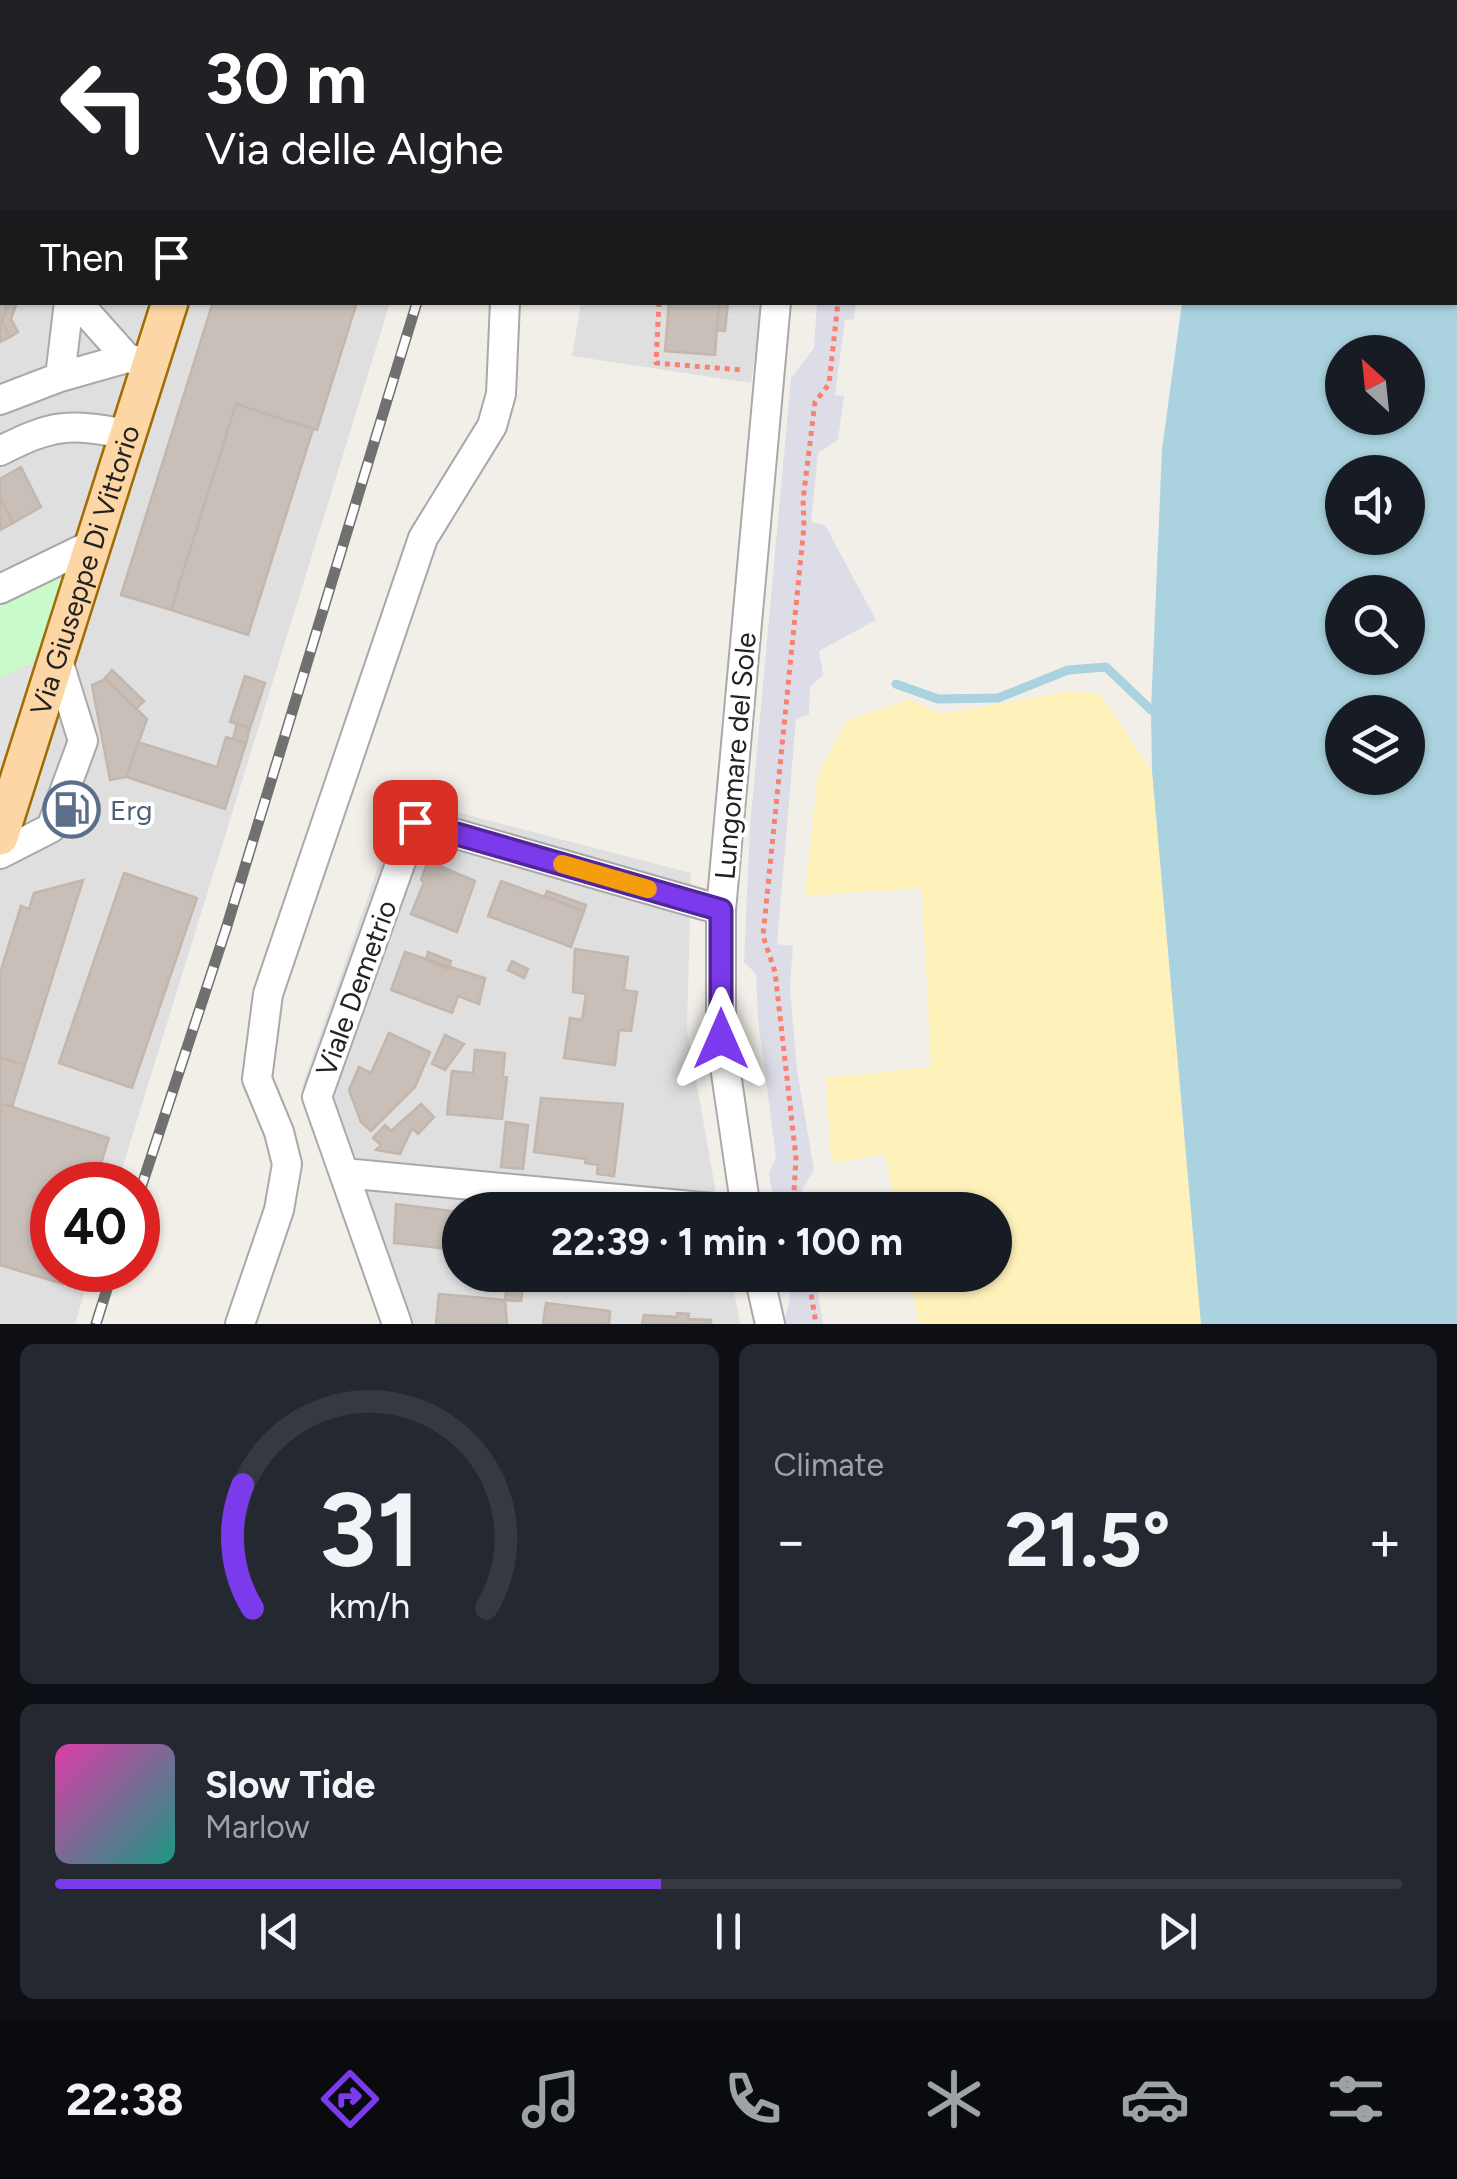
<!DOCTYPE html>
<html lang="en">
<head>
<meta charset="utf-8">
<style>
  body { margin:0; font-family:Figtree,sans-serif; background:#242831; color:#f1f3f6; height:100vh; display:flex; flex-direction:column; font-size:38px; white-space:nowrap }
  * { box-sizing:border-box; margin:0 }
  p { font-size:32px; color:#9ea1a6 }
  .icon { flex:none; width:55px; height:55px; fill:none; stroke:currentColor; stroke-width:2; stroke-linecap:round; stroke-linejoin:round }
  .map { position:relative; height:1324px; overflow:hidden }
  .side { display:flex; flex-direction:column; gap:20px; padding:20px; background:#0d0f14; flex:1 }
  .side>* { flex:none }
  .top-card { position:absolute; left:0px; top:0px; width:1458px; height:305px; box-shadow:0 2px 8px #0004; background:#202124; color:#fff; overflow:hidden }
  .needle { width:65px; rotate:333deg }
  .fabs { position:absolute; left:1325px; top:335px; display:grid; gap:20px }
  .fabs a { display:grid; place-items:center; width:100px; height:100px; border-radius:50%; background:#171b24; box-shadow:0 2px 8px #0004; font-size:50px }
  .speed { position:absolute; left:30px; top:1162px; display:flex; gap:20px; font-size:50px; font-weight:700; text-align:center }
  .speed>* { display:grid; place-content:center; width:130px; height:130px; border-radius:50%; background:#171b24; box-shadow:0 2px 8px #0004; line-height:1 }
  .speed .limit { border:15px solid #d22; background:#fff; color:#111 }
  .pin { position:absolute; display:grid; place-items:center; width:85px; height:85px; color:#fff; margin:-42px; border-radius:20px; box-shadow:0 5px 15px #0006 }
  .me { position:absolute; width:110px; margin:-55px; rotate:0deg; stroke-linejoin:round; filter:drop-shadow(0 0 8px #0008) }
  .turn { display:flex; align-items:center; gap:35px; height:210px; padding:0 40px; font-size:45px }
  .turn .icon { width:130px; height:130px; stroke-width:2.5 }
  .turn b { display:block; font-size:70px; line-height:85px }
  .then { display:flex; align-items:center; height:95px; padding:0 40px; background:#0003; gap:20px; font-size:38px }
  .big { font-size:75px; font-weight:700; line-height:1.1 }
  .side .widget { flex:1; display:flex; flex-direction:column; justify-content:center; gap:15px; min-width:0; padding:0 35px; border-radius:15px; background:#242831 }
  .side .dial { align-items:center; gap:0 }
  .dial svg { height:260px; overflow:visible; fill:none; stroke:#363941; stroke-width:7; stroke-linecap:round; text-anchor:middle }
  .dial text { fill:#f1f3f6; stroke:none }
  .song { display:flex; align-items:center; gap:30px }
  .cover { width:120px; height:120px; border-radius:15px; background:linear-gradient(135deg,hsl(320 70% 55%),hsl(170 70% 35%)) }
  .played { height:10px; border-radius:5px; background:linear-gradient(90deg,#7c3aed 45%,#363941 45%) }
  .keys { display:flex; justify-content:space-around; direction:ltr }
  .heat { display:flex; justify-content:space-between; align-items:center; font-size:55px; direction:ltr }
  .side .tiles { flex:1; display:grid; gap:20px; grid-template-columns:1fr 1fr }
  .widget:last-child { grid-column:span 2 }
  .trip { position:absolute; left:442px; top:1192px; width:570px; height:100px; border-radius:50px; background:#171b24; box-shadow:0 2px 8px #0004; font-weight:700; line-height:100px; text-align:center }
  .tab-bar { display:flex; height:160px; justify-content:space-around; align-items:center; background:#090b0e; color:#9ea1a6 }
  .tab-bar .icon { width:70px; height:70px }
  .tab-bar .active { color:#7c3aed }
  .tab-bar b { font-size:45px; color:#f1f3f6 }
  .map>svg:first-child { display:block }
</style>
</head>
<body>
<div class="map">
<svg width="1457" height="1324" viewBox="0 0 1457 1324">
  <rect width="100%" height="100%" fill="#f2efe9"/>
  <!-- residential -->
  <path fill="#e0dfdf" d="M0,0H483L2,2V302L390,303L117,1185H52V1270H91L75,1324H0Z
    M581,303H762L751,383L572,356Z
    M402,798L691,873L687,1029L719,1210H460V1275H731L740,1324H383L331,1180L302,1087Z"/>
  <!-- sand -->
  <path fill="#fff1ba" d="M1071,691L1100,694L1152,771L1201,1324H919L909,1275H995V1210H896L885,1154L831,1163L826,1078L931,1067L922,888L805,896L818,774L847,720L910,699L940,714Z"/>
  <!-- park -->
  <path fill="#c8facc" d="M0,0H144L2,2V126Z
    M69,571L38,659L0,679V605Z"/>
  <!-- parking -->
  <path fill="#e2e2e2" d="M38,659L0,778V679Z"/>
  <!-- plaza -->
  <path fill="#dddde8" d="M817,303H856L854,319L845,320L835,395L844,396L838,440L818,453L811,522L825,525L876,620L819,651L823,675L810,687L809,714L796,719L777,944L793,946L790,988L797,1070L814,1170L802,1190L805,1210H775L769,1173L776,1157L758,1019L756,974L744,962L750,827L791,378L814,348Z
    M786,1275H815L823,1324H784L790,1296Z"/>
  <!-- water -->
  <path fill="#aad3df" fill-rule="evenodd" d="M1426,0H1457V1324H1201L1152,771L1151,710L1162,449L1182,303L1455,302V2ZM1342,352H1408V418H1342ZM1342,472H1408V538H1342ZM1342,592H1408V658H1342ZM1342,712H1408V778H1342Z"/>
  <g fill="none" stroke-linecap="round" stroke-linejoin="round">
    <!-- stream -->
    <path stroke="#aad3df" stroke-width="9" d="M896,684L938,699L998,698L1068,670L1106,667L1151,710"/>
  </g>
  <!-- building -->
  <path fill="#c7bfb8" stroke="#c4b6ab" stroke-width="2.5" d="M0,294L2,302H8L2,322L10,337L0,342Z
    M8,302H20L16,305L11,319L18,332L10,337L2,322Z
    M213,302H357L317,430L236,404L171,610L121,595Z
    M669,302H719L715,355L665,351Z
    M719,302H728L725,331L717,330Z
    M236,404L313,429L248,635L171,610Z
    M21,467L41,507L13,523L0,498V479Z
    M0,498L13,523L0,530Z
    M112,670L144,701L136,709L105,678Z
    M245,676L265,683L250,728L230,722Z
    M106,679L147,719L126,777L110,780L92,685Z
    M237,724L250,728L246,743L233,739Z
    M226,737L246,743L225,809L126,777L138,742L217,767Z
    M428,861L475,881L457,932L411,914L424,882L421,880Z
    M124,873L197,898L132,1088L59,1063Z
    M83,880L25,1065L0,1057V973L21,906L29,909L34,893Z
    M501,881L584,911L571,947L488,916Z
    M547,891L586,905L584,911L545,896Z
    M575,949L628,957L624,990L637,992L631,1031L619,1030L615,1065L564,1058L570,1018L582,1020L586,994L573,992Z
    M405,952L485,978L479,1004L458,996L452,1013L391,990Z
    M428,952L451,961L449,969L426,960Z
    M512,961L528,969L524,978L508,970Z
    M389,1033L430,1052L415,1087L371,1131L361,1122L349,1090L359,1067L371,1073Z
    M445,1035L464,1044L445,1070L432,1064Z
    M475,1050L505,1053L503,1076L507,1077L502,1119L447,1114L452,1071L473,1073Z
    M0,1057L25,1065L12,1107L0,1103Z
    M541,1098L623,1104L614,1176L597,1174L598,1165L585,1163L586,1159L534,1152Z
    M0,1103L109,1138L94,1185H52V1270H67L63,1284L0,1265Z
    M421,1104L434,1117L418,1134L412,1128L400,1154L376,1150L381,1145L373,1138L385,1125L391,1131Z
    M506,1122L528,1125L523,1169L501,1167Z
    M396,1204L460,1212L459,1250L394,1243Z
    M644,1275H685L683,1291L643,1287Z
    M507,1285L523,1287L521,1301L505,1300Z
    M439,1294L505,1300L507,1324H436Z
    M546,1303L610,1311L609,1324H543Z
    M677,1313L689,1314L688,1319L711,1320V1324H642L644,1315L677,1317Z"/>
  <g fill="none" stroke-linecap="round" stroke-linejoin="round">
    <defs>
      <path id="minor" d="M628,0L630,2
        M601,2L603,0
        M823,2L824,0
        M0,161L2,166
        M77,302L127,358
        M60,377L69,302
        M0,400L60,377L127,358L152,364
        M0,451C55,423 68,424 128,434
        M0,589L93,544
        M0,854L51,828L83,741L57,657
        M344,1173L734,1210
        M746,1210L721,1039V910L776,302
        M759,1275L770,1324
        M240,1324L279,1210L287,1164L279,1132L257,1079L268,994L423,538L492,426L501,394L505,302
        M397,1324L317,1097L415,822L721,910"/>
      <g id="major">
        <path d="M261,2L262,0"/>
        <path id="s1" d="M0,837L170,302"/>
      </g>
    </defs>
    <!-- minor casing -->
    <use href="#minor" stroke="#a9a9a9" stroke-width="32"/>
    <!-- major casing -->
    <use href="#major" stroke="#a06b00" stroke-width="40"/>
    <!-- path -->
    <path stroke="#fa8072" stroke-width="5" stroke-dasharray="5 5" stroke-linecap="butt" d="M9,0L10,2
      M871,2V0
      M0,18L2,17
      M659,302L656,363L742,370
      M797,1210L794,1192L796,1158L775,972L763,936L804,526L803,500L815,402L829,384L838,302
      M808,1275L816,1324"/>
    <!-- minor -->
    <use href="#minor" stroke="#fff" stroke-width="28"/>
    <!-- major -->
    <use href="#major" stroke="#fcd6a4" stroke-width="35"/>
    <defs>
      <path id="rail" d="M511,2L512,0
        M138,1197L226,929L417,302
        M96,1324L113,1270"/>
    </defs>
    <!-- rail casing -->
    <use href="#rail" stroke="#707070" stroke-width="11"/>
    <!-- rail -->
    <use href="#rail" stroke="#fff" stroke-width="8" stroke-dasharray="22" stroke-linecap="butt"/>
  </g>
  <g fill="none" stroke-linecap="round" stroke-linejoin="round">
    <defs>
      <path id="route" d="M415,822L721,910V1039"/>
    </defs>
    <!-- route casing -->
    <use href="#route" stroke="#51269a" stroke-width="25"/>
    <!-- route -->
    <use href="#route" stroke="#7c3aed" stroke-width="18"/>
    <!-- slow -->
    <path stroke="#f59e0b" stroke-width="18" d="M562,864L648,889"/>
  </g>
  <!-- icons -->
  <defs>
    <symbol id="fuel-ring" viewBox="-11 -11 22 22"><circle r="9.5" fill="#fff" stroke="#5c6f8a" stroke-width="1.5"/><path d="M-5.5-6h7V0h2V4h1.3V-2.5L3-4.5l.8-.8L6-3V5H2.5V1h-1V6h-7ZM-4.2-4.7v3.2H.2V-4.7Z" fill="#5c6f8a"/></symbol>
  </defs>
  <g fill-rule="evenodd">
    <use href="#fuel-ring" x="40" y="778" width="63" height="63"/>
  </g>
  <g text-anchor="middle" dominant-baseline="central" stroke-width="8" stroke-linejoin="round" paint-order="stroke">
    <!-- street labels -->
    <g font-size="28" fill="#222" stroke="#fff">
      <text stroke="none"><textPath href="#s1" startOffset="280">Via Giuseppe Di Vittorio</textPath></text>
      <text transform="translate(735 756) rotate(-85)">Lungomare del Sole</text>
      <text transform="translate(356 988) rotate(-70)">Viale Demetrio</text>
    </g>
    <!-- service labels -->
    <g font-size="28" fill="#4e5e75" stroke="#fff" text-anchor="start">
      <text x="110" y="810">Erg</text>
    </g>
  </g>
</svg>
<div class="fabs">
<a><svg class="needle" viewBox="-14 -14 28 28"><path d="M0-13l5 13h-10z" fill="#e53935"/><path d="M0 13l5-13h-10z" fill="#9ea1a6"/></svg></a>
<a><svg class="icon" aria-label="sound" viewBox="0 0 24 24"><path d="M4 9h4l5-4v14l-5-4H4zM17 9q2 3 0 6"/></svg></a>
<a><svg class="icon" aria-label="search" viewBox="0 0 24 24"><circle cx="10" cy="10" r="6"/><path d="M15 15l6 6"/></svg></a>
<a><svg class="icon" aria-label="layers" viewBox="0 0 24 24"><path d="M12 4l9 5-9 5-9-5zM3 14l9 5 9-5"/></svg></a>
</div>
<div class="speed"><div class="limit">40</div></div>
<div class="pin" style="left:415px;top:822px;background:#d93025"><svg class="icon" aria-label="arrive" viewBox="0 0 24 24"><path d="M6 21V4h12l-3 4 3 4H6"/></svg></div>
<svg class="me" style="left:721px;top:1039px" viewBox="-20 -20 40 40"><path d="M0-17L14 15 0 8-14 15z" fill="#7c3aed" stroke="#fff" stroke-width="4"/></svg>
<div class="trip">22:39 · 1 min · 100 m</div>
<div class="top-card">
<div class="turn"><svg class="icon" aria-label="left" viewBox="0 0 24 24"><path d="M17 20v-9H6M10 6l-5 5 5 5"/></svg><div><b>30 m</b>Via delle Alghe</div></div>
<div class="then">Then<svg class="icon" aria-label="arrive" viewBox="0 0 24 24"><path d="M6 21V4h12l-3 4 3 4H6"/></svg></div>
</div>
</div>
<section class="side">
<div class="tiles">
<div class="widget dial"><svg viewBox="0 0 100 80">
<path d="M14 69A42 42 0 1 1 86 69"/>
<path d="M14 69A42 42 0 0 1 11 31" stroke="#7c3aed"/>
<text x="50" y="56" font-size="32" font-weight="700">31</text>
<text x="50" y="72" font-size="11">km/h</text>
</svg></div>
<div class="widget"><p>Climate</p>
<div class="heat"><a>−</a><b class="big">21.5°</b><a>+</a></div>
</div>
<div class="widget">
<div class="song"><i class="cover"></i><div><b>Slow Tide</b><p>Marlow</p></div></div>
<div class="played"></div>
<div class="keys"><svg class="icon" aria-label="previous" viewBox="0 0 24 24"><path d="M18 5L8 12l10 7zM5 5v14"/></svg><svg class="icon" aria-label="pause" viewBox="0 0 24 24"><path d="M8 5v14M16 5v14"/></svg><svg class="icon" aria-label="next" viewBox="0 0 24 24"><path d="M6 5l10 7-10 7zM19 5v14"/></svg></div>
</div>
</div>
</section>
<nav class="tab-bar">
<b>22:38</b>
<svg class="icon active" aria-label="directions" viewBox="0 0 24 24"><path d="M12 3l9 9-9 9-9-9zM9 14v-3h6M13 9l2 2-2 2"/></svg>
<svg class="icon" aria-label="music" viewBox="0 0 24 24"><path d="M9 18V5l10-2v13"/><circle cx="6" cy="18" r="3"/><circle cx="16" cy="16" r="3"/></svg>
<svg class="icon" aria-label="phone" viewBox="0 0 24 24"><path d="M5 4h4l2 5-3 2q2 4 5 5l2-3 5 2v4C11 20 4 13 5 4z"/></svg>
<svg class="icon" aria-label="climate" viewBox="0 0 24 24"><path d="M12 3v18M4 7l16 10M4 17L20 7"/></svg>
<svg class="icon" aria-label="car" viewBox="0 0 24 24"><path d="M5 17H2v-5l4-1 3-4h7l3 4 3 1v5h-3M9 17h6M6 11h13"/><circle cx="7" cy="17" r="2"/><circle cx="17" cy="17" r="2"/></svg>
<svg class="icon" aria-label="filters" viewBox="0 0 24 24"><path d="M4 7h16M4 17h16"/><circle cx="9" cy="7" r="2"/><circle cx="15" cy="17" r="2"/></svg>
</nav>
</body>
</html>
